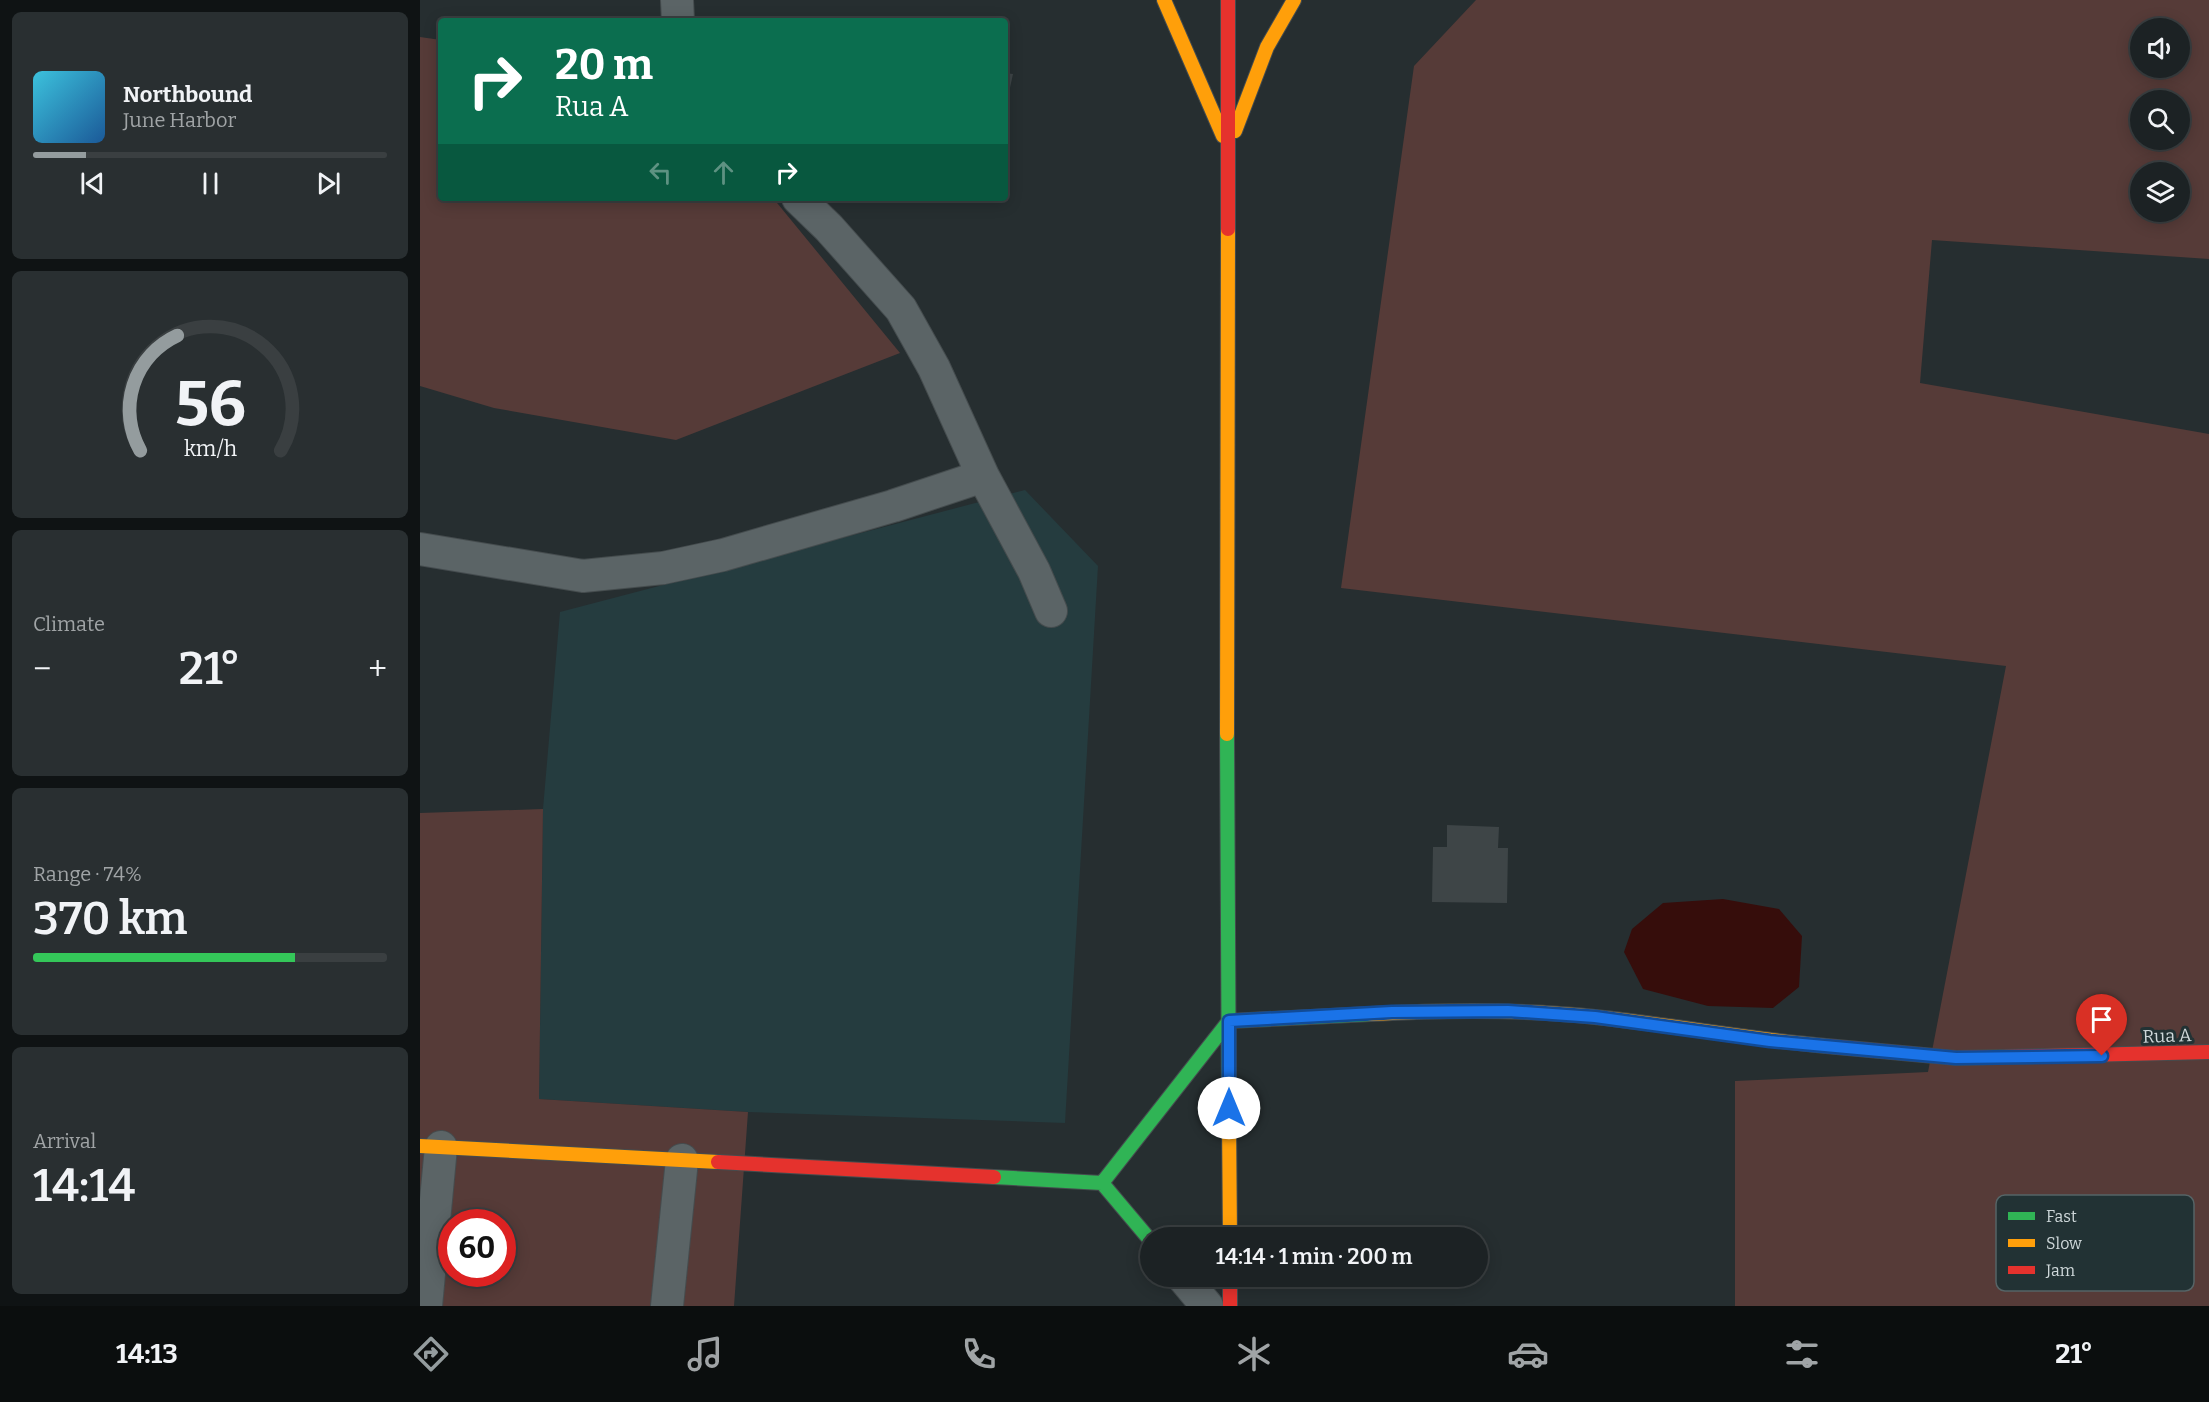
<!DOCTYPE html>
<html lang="en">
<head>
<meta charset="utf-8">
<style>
  body { margin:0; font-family:Bitter,serif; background:#292f31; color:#f1f3f6; height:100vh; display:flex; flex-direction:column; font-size:22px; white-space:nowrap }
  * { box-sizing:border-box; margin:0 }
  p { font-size:20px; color:#a0a4a6 }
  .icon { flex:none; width:33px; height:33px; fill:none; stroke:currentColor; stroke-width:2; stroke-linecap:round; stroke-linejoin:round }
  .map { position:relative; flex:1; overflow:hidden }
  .drawer { display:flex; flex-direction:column; gap:12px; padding:12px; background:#0f1314; width:420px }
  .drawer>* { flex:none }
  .banner { position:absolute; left:18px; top:18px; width:570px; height:183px; border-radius:6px; box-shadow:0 3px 15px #0003,0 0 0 2px #3a3f41; background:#0b6e4f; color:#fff; overflow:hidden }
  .fabs { position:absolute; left:1710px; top:18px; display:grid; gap:12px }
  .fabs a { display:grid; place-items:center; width:60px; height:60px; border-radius:50%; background:#1c2224; box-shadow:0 3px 15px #0003,0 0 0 2px #3a3f41; font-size:30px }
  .speed { position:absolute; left:18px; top:1209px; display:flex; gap:12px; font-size:30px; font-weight:700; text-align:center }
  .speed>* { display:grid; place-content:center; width:78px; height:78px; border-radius:50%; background:#1c2224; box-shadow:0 3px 15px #0003,0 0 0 2px #3a3f41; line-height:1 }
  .speed .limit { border:9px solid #d22; background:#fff; color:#111 }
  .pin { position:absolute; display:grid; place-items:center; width:51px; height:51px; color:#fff; margin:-62px -26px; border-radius:50% 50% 50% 0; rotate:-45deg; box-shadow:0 0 6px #0007 }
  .pin .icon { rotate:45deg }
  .me { position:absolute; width:66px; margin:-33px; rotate:0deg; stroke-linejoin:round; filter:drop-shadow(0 0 4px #0008) }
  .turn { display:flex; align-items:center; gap:21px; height:126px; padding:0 18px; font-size:27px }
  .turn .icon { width:78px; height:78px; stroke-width:2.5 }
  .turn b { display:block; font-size:42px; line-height:51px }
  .lanes { display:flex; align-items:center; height:57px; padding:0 18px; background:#0003; justify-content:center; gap:30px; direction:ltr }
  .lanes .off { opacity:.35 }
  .big { font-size:45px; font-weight:600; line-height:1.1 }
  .drawer .card { flex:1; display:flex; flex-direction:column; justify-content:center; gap:9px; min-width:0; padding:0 21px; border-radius:9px; background:#292f31 }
  .drawer .dial { align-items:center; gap:0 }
  .dial svg { height:156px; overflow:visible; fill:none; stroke:#3a3f41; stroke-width:7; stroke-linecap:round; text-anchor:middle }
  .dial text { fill:#f1f3f6; stroke:none }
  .song { display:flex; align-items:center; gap:18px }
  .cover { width:72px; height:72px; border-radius:9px; background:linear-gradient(135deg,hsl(190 70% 55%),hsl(210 70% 35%)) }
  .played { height:6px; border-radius:3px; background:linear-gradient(90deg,#949c9e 15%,#3a3f41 15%) }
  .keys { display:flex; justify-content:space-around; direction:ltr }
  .heat { display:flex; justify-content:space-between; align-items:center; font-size:33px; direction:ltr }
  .charge { height:9px; border-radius:4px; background:linear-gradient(90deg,#34c759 74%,#3a3f41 0) }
  .trip { position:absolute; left:720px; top:1227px; width:348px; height:60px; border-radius:30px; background:#1c2224; box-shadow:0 3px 15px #0003,0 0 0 2px #3a3f41; font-weight:600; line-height:60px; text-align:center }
  .dock { display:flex; height:96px; justify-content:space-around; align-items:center; background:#0b0e0e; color:#a0a4a6 }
  .dock .icon { width:42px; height:42px }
  .dock .on { color:#949c9e }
  .dock b { font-size:27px; color:#f1f3f6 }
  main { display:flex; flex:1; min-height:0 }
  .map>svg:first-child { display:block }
</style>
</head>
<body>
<main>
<section class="drawer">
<div class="card">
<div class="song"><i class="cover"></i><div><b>Northbound</b><p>June Harbor</p></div></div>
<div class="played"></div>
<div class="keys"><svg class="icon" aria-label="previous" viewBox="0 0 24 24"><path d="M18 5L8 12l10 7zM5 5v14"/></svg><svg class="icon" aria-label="pause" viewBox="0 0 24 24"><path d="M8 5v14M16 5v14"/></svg><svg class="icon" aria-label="next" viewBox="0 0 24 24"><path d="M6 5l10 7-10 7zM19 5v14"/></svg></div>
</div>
<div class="card dial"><svg viewBox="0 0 100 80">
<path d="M14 69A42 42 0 1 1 86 69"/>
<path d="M14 69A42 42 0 0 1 33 10" stroke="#949c9e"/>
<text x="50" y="56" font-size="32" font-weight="700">56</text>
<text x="50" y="72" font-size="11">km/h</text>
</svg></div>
<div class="card"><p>Climate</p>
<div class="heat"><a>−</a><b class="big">21°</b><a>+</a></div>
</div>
<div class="card"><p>Range · 74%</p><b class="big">370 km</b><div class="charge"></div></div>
<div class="card"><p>Arrival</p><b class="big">14:14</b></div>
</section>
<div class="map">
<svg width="1789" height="1306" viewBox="0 0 1789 1306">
  <rect width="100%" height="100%" fill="#262e30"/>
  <!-- built -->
  <path fill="#253c3f" d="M605,490L678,566L645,1123L328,1112L119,1099L123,809L140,612Z"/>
  <!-- green -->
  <path fill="#563b38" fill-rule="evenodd" d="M1056,0H1789V259L1512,240L1500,383L1789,434V1306H1315V1081L1508,1072L1586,666L921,588L994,66ZM1720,28H1760V68H1720ZM1720,100H1760V140H1720ZM1720,172H1760V212H1720Z
    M0,37L21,40V198H353L480,353L256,440L74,408L0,386Z
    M123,809L119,1099L328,1112L314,1306H0V813ZM32,1222H82V1274H32Z"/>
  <!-- water -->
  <path fill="#360d0b" d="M1303,899L1359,909L1382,936L1379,987L1353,1008L1288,1006L1223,989L1204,952L1212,929L1243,903Z"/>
  <!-- building -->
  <path fill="#3e4547" d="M585,73L593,74L586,106H585Z
    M1027,825L1079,827L1078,848H1088L1087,903L1012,902L1013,847H1027Z"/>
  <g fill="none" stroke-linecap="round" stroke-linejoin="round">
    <defs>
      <path id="street" d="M257,0L258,21
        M378,198L409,228L481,309L514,368L563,476L614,571L631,611
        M0,549L163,576L243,568L303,555L473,506L563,476
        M762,1276L787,1306
        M6,1306L21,1147
        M247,1306L262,1160"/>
      <path id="fast" d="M807,734L809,1120
        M574,1177L682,1183L730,1240
        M682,1183L809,1021L951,1014"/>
      <path id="slow" d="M744,0L803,136
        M815,131L847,47L874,0
        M807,734L808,229
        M951,1014C1025,1010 1101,1009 1175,1017C1252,1025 1329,1039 1406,1046
        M809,1120L810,1238
        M0,1146L298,1162"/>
      <path id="jam" d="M808,229V0
        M1406,1046L1536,1058L1789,1052
        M298,1162L574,1177
        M810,1276V1306"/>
    </defs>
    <!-- street casing -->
    <use href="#street" stroke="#454c4e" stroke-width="34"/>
    <!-- fast casing -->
    <use href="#fast" stroke="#454c4e" stroke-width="16"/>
    <!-- slow casing -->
    <use href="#slow" stroke="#454c4e" stroke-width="16"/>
    <!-- jam casing -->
    <use href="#jam" stroke="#454c4e" stroke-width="16"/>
    <!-- street -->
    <use href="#street" stroke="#5b6466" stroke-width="32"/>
    <!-- fast -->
    <use href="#fast" stroke="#30b455" stroke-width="14"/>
    <!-- slow -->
    <use href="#slow" stroke="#ff9f0a" stroke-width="14"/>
    <!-- jam -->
    <use href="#jam" stroke="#e5322d" stroke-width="14"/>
  </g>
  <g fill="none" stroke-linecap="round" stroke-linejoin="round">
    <defs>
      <path id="route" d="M809,1108V1021L972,1012L1088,1011L1175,1017L1350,1041L1536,1058L1682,1056"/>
    </defs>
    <!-- route casing -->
    <use href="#route" stroke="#114b97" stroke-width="15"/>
    <!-- route -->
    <use href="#route" stroke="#1a73e8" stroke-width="10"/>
  </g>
  <g text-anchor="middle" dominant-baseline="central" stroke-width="6" stroke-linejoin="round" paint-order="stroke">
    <!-- street labels -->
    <g font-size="18" fill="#cfd8da" stroke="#223234">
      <text transform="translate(1747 1036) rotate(-2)">Rua A</text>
    </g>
  </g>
  <!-- legend -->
  <rect x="1576" y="1195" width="198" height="96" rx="9" fill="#223234" stroke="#566466" stroke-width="1.5"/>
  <rect x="1588" y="1212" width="27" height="8" fill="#30b455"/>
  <rect x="1588" y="1239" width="27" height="8" fill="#ff9f0a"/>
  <rect x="1588" y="1266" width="27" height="8" fill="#e5322d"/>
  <g font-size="16" fill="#cfd8da">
    <text x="1626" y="1222">Fast</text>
    <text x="1626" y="1249">Slow</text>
    <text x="1626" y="1276">Jam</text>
  </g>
</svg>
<div class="fabs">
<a><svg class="icon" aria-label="sound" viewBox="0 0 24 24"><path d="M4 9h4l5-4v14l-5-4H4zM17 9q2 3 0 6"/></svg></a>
<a><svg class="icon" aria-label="search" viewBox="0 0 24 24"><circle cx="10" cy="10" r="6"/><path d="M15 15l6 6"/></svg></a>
<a><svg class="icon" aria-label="layers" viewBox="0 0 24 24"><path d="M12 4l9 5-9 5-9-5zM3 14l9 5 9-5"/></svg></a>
</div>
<div class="speed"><div class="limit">60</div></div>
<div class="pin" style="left:1682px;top:1056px;background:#d93025"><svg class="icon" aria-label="arrive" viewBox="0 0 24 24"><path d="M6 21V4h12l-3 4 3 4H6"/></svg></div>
<svg class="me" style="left:809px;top:1108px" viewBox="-20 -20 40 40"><circle r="19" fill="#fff"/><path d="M0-13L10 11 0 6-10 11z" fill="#1a73e8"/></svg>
<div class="trip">14:14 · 1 min · 200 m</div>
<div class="banner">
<div class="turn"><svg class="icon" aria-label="right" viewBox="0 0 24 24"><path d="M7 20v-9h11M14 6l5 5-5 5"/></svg><div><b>20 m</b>Rua A</div></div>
<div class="lanes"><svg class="icon off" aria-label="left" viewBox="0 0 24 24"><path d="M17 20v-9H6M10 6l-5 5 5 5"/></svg><svg class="icon off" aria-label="ahead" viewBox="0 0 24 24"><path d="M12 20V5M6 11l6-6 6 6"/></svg><svg class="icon" aria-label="right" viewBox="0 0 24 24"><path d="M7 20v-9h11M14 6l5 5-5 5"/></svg></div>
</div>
</div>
</main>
<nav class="dock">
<b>14:13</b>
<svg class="icon on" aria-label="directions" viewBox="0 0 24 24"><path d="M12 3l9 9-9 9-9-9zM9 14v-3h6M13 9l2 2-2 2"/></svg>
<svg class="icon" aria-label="music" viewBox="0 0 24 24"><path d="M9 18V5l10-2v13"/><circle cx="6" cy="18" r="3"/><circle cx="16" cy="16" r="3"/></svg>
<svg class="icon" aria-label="phone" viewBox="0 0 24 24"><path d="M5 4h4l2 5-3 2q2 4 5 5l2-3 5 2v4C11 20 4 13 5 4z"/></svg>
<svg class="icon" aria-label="climate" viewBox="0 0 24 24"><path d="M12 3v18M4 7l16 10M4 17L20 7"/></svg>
<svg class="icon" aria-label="car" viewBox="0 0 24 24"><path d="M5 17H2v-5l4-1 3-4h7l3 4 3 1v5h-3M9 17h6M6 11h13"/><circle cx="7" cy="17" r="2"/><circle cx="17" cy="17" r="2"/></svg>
<svg class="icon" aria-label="filters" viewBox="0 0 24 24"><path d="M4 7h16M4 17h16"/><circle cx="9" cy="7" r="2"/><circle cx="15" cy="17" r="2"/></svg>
<b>21°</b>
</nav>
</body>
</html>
